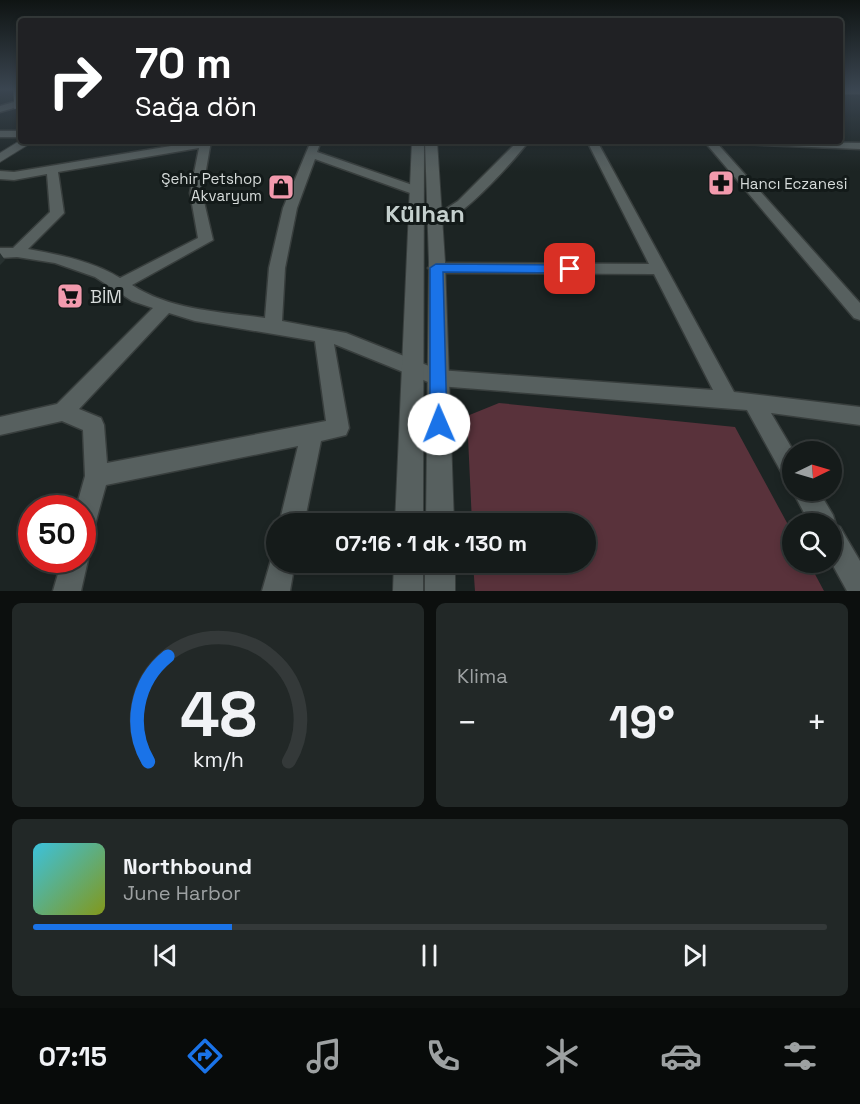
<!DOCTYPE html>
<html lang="tr">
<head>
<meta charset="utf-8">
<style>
  body { margin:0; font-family:"Space Grotesk",sans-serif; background:#222827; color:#f1f3f6; height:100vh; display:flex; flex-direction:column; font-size:22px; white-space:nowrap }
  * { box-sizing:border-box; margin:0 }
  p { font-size:20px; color:#9da1a2 }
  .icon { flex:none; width:33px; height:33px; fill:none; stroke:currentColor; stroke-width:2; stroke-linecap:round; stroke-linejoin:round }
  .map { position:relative; height:591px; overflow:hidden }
  .side { display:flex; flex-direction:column; gap:12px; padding:12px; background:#0c0f0e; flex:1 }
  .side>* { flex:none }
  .banner { position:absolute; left:18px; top:18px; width:825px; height:126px; border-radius:6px; box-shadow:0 3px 9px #0003,0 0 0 2px #343939; background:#202124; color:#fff; overflow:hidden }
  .needle { width:39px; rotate:85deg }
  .controls { position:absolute; left:782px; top:441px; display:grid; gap:12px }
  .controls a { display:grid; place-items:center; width:60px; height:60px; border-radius:50%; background:#151b1a; box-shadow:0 3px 9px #0003,0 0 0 2px #343939; font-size:30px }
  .speed { position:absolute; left:18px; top:495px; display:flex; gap:12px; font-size:30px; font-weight:700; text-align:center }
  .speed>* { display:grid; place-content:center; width:78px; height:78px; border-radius:50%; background:#151b1a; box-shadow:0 3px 9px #0003,0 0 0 2px #343939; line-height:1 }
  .speed .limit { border:9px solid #d22; background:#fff; color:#111 }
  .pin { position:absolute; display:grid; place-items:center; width:51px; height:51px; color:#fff; margin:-26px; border-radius:12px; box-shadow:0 3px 9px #0006 }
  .me { position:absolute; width:66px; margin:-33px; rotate:359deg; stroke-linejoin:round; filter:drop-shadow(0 0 4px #0008) }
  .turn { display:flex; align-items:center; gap:21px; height:126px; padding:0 18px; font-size:27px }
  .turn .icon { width:78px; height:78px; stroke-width:2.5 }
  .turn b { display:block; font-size:42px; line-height:51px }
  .big { font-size:45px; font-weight:700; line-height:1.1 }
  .side .tile { flex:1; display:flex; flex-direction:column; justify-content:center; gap:9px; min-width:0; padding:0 21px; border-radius:9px; background:#222827 }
  .side .dial { align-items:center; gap:0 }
  .dial svg { height:156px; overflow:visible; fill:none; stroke:#343939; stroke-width:7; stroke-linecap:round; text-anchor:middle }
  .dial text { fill:#f1f3f6; stroke:none }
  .song { display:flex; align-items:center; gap:18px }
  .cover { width:72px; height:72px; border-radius:9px; background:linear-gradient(135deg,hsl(190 70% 55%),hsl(70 70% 35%)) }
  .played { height:6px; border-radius:3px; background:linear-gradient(90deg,#1a73e8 25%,#343939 25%) }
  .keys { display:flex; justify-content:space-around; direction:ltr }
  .heat { display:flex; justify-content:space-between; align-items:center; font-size:33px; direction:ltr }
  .side .tiles { flex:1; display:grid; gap:12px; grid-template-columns:1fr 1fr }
  .tile:last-child { grid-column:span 2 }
  .trip { position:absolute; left:266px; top:513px; width:330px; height:60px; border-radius:30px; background:#151b1a; box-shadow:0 3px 9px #0003,0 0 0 2px #343939; font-weight:700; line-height:60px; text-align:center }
  .tabs { display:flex; height:96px; justify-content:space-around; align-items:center; background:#080b0a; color:#9da1a2 }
  .tabs .icon { width:42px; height:42px }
  .tabs .selected { color:#1a73e8 }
  .tabs b { font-size:27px; color:#f1f3f6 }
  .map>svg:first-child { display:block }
</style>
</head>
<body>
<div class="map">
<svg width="860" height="591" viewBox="0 0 860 591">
  <rect width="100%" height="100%" fill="#1c2423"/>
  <!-- green -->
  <path fill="#59323b" d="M499,403L735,427L792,532V562L809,563L824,591H475L473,563L585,562V524L472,523L467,416Z"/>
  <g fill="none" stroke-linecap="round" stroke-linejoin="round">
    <defs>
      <path id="minor" d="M21,100V106L0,112V106Z
        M0,131H21V137H0Z
        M201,141H211L202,193L213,240L132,285C170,310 221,312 265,318L269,268L283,208L311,141H321L317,152L421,188L423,191L417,195L413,194L315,159L297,208L285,268L282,321L346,333L439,370L713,390L654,274L436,273L428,268L436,263L649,264L587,141H597L734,392L860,407V425L771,413L794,452H792V480L784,477L747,410L438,386L334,344L349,428L346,435L321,441L304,524H279L298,446L106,485L91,539L82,542V508H76L85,476L83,430L62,421L0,435V417L57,404L153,308L132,301L95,277L55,263L17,257L0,258V248H13L50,212L47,174L14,180L0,179V171L14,172ZM199,148L190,193L198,238L120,278C93,261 60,255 28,249L64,213L58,172ZM169,313L195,321L315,341L326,421L107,463L104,425L101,418L79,409Z
        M518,141H529C515,159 453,231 430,225L428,222L430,219L458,201Z
        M704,141H715L860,303V320L854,318Z
        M736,141L860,143V149L741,144Z
        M792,490H818L833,515L836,525L840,527L860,561V591H847L831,562V524H810Z
        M82,550L88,560L81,591H53L62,560H82Z
        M276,551V562H295L290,591H262L273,553Z"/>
      <path id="tertiary" d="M21,140L34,141L0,162V153Z"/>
      <path id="secondary" d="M840,89H860V94H840Z
        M412,141H424L423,524H395Z
        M425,141H437L445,262L454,524H426L429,262Z
        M394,562H423V591H393Z
        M425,562H455V591H425Z"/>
    </defs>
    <!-- minor casing -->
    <use href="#minor" stroke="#383e3d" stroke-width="3"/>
    <!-- tertiary casing -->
    <use href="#tertiary" stroke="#383e3d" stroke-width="2"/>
    <!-- secondary casing -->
    <use href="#secondary" stroke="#383e3d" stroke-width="2"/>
    <!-- minor -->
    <use href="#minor" fill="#57605f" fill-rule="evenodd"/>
    <!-- tertiary -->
    <use href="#tertiary" fill="#57605f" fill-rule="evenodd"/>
    <!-- secondary -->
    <use href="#secondary" fill="#57605f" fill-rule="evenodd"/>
  </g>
  <!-- shaded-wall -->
  <path fill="#283130" d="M21,107V117L15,108Z
    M0,253L5,260L0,265Z"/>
  <!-- building -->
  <path fill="#4c5554" stroke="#626a69" stroke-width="1.5" d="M14,89H21V107L15,108Z"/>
  <!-- sky -->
  <linearGradient id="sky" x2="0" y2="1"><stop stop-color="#0f1413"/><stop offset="0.52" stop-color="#3a4550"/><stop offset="1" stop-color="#3a4550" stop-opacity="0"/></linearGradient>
  <rect width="860" height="171" fill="url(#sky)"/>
  <!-- route -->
  <path fill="#1a73e8" stroke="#114b97" stroke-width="1.5" d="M436,264L570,265L577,269L570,273L443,272L447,424L445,430L439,432L432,430L430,424V268Z"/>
  <!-- icons -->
  <defs>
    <symbol id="pharmacy-square" viewBox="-11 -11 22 22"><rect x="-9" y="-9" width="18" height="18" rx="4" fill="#f29aad" stroke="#131a19"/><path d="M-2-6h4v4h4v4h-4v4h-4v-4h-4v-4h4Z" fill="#111"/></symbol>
    <symbol id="shop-square" viewBox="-11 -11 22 22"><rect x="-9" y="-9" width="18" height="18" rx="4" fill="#f29aad" stroke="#131a19"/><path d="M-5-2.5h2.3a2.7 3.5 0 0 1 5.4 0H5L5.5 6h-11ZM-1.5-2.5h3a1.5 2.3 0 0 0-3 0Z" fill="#111"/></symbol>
    <symbol id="supermarket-square" viewBox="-11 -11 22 22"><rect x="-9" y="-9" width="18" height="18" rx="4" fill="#f29aad" stroke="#131a19"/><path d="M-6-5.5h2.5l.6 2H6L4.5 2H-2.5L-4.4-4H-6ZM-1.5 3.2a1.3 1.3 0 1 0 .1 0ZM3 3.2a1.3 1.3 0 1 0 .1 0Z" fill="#111"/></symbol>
  </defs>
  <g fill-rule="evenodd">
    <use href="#pharmacy-square" x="706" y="168" width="30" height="30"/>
    <use href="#shop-square" x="266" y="172" width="30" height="30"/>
    <use href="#supermarket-square" x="55" y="281" width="30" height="30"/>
  </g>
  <g text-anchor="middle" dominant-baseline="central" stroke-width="6" stroke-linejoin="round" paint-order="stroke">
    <!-- far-poi labels -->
    <g font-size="15" fill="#d6dbda" stroke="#131a19" text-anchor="end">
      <text x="262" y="178">Şehir Petshop<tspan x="262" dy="17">Akvaryum</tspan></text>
      <text x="740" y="183" text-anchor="start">Hancı Eczanesi</text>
    </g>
    <!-- poi labels -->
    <g font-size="18" fill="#d6dbda" stroke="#131a19" text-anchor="start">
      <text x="90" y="296">BİM</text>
    </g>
    <!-- district labels -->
    <g font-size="24" font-weight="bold" fill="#c5d0ce" stroke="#131a19">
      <text x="425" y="213">Külhan</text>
    </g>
  </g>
</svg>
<div class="controls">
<a><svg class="needle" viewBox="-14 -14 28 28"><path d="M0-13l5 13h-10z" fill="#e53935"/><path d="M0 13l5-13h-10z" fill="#9da1a2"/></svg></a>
<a><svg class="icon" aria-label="search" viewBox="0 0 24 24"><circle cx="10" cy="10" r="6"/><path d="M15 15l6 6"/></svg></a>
</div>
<div class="speed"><div class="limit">50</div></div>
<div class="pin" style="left:570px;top:269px;background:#d93025"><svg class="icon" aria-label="arrive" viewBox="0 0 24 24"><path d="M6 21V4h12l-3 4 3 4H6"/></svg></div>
<svg class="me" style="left:439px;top:424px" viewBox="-20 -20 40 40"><circle r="19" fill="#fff"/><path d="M0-13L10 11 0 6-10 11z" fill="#1a73e8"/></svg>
<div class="trip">07:16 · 1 dk · 130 m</div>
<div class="banner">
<div class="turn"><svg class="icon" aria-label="right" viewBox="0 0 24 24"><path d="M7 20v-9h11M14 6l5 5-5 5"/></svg><div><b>70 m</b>Sağa dön</div></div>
</div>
</div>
<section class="side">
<div class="tiles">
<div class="tile dial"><svg viewBox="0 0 100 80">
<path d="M14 69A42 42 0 1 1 86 69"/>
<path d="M14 69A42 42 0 0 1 24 15" stroke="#1a73e8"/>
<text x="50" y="56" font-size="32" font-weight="700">48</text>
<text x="50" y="72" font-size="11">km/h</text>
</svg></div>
<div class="tile"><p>Klima</p>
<div class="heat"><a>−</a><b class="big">19°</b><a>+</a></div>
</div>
<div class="tile">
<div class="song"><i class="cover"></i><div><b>Northbound</b><p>June Harbor</p></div></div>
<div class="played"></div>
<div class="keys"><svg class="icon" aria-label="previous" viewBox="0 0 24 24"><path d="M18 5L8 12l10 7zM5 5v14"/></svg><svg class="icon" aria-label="pause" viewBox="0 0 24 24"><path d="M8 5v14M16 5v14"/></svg><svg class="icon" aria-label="next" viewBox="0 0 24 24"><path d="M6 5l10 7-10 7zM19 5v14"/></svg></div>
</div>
</div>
</section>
<nav class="tabs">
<b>07:15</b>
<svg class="icon selected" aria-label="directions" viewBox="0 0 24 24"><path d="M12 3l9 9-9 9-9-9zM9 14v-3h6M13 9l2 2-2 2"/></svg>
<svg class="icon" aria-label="music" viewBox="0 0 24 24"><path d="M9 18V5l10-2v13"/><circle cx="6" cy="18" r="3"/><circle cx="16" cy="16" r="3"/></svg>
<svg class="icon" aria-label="phone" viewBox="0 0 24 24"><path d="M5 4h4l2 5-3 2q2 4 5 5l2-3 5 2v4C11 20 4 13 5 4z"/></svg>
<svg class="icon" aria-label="climate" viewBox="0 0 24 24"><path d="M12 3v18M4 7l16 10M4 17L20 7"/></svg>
<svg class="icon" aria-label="car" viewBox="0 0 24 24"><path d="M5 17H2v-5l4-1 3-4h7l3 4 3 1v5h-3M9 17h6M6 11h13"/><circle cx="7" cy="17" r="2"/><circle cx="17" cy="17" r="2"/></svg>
<svg class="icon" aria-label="filters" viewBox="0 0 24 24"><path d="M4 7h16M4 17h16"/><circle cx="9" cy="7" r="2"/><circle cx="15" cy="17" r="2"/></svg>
</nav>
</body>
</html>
